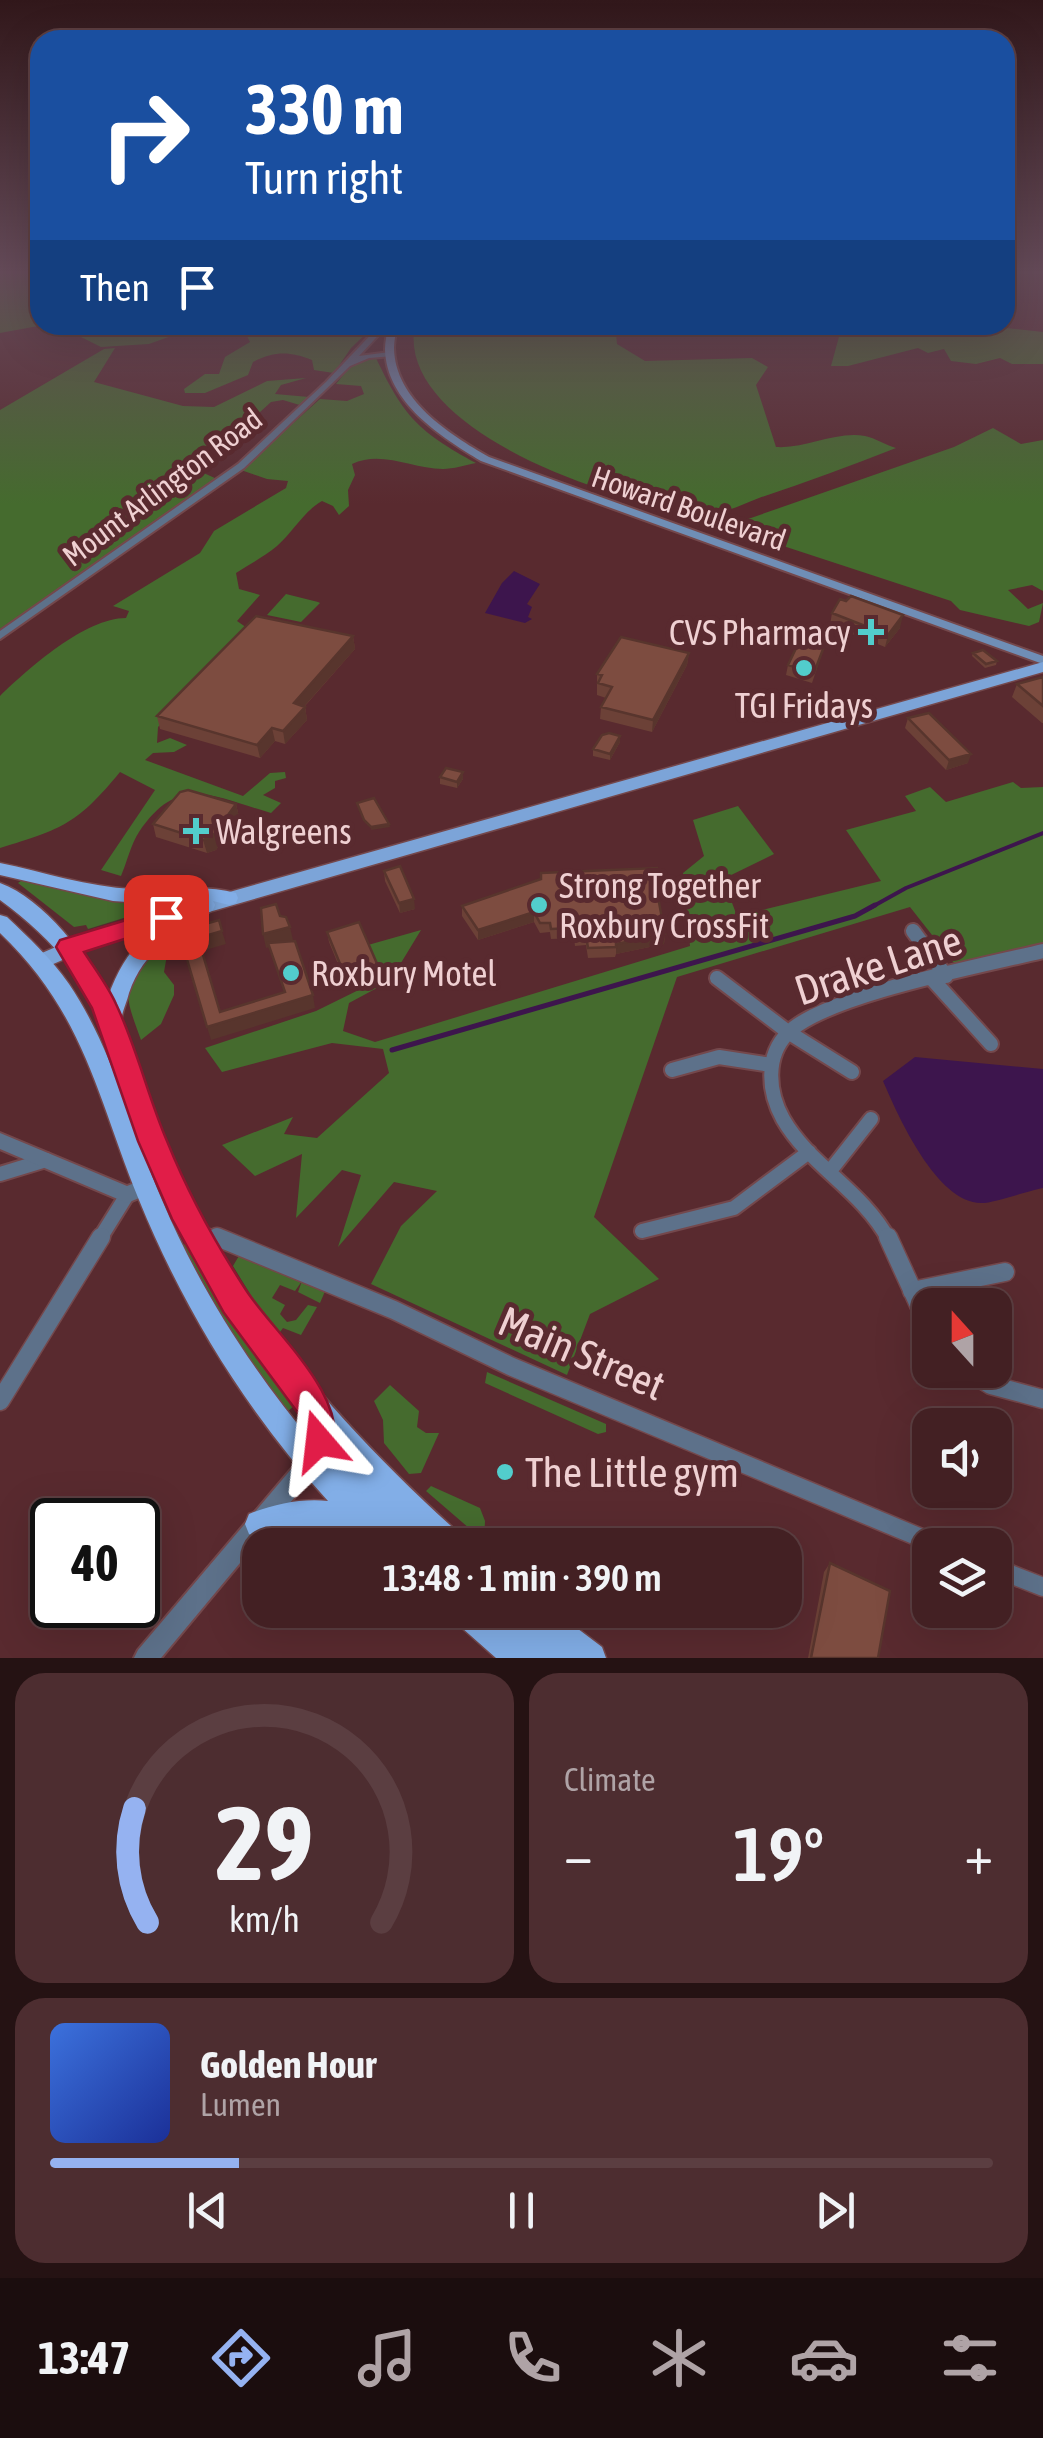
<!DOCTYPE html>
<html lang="en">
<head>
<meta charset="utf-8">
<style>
  body { margin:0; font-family:"Asap Condensed",sans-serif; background:#4d2d30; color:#f1f3f6; height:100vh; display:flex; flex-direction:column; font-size:38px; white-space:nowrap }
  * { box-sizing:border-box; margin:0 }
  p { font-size:32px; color:#afa3a6 }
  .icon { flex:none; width:55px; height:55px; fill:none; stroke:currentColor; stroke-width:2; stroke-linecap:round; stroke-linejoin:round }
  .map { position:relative; height:1658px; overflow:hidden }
  .drawer { display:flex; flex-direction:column; gap:15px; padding:15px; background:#251213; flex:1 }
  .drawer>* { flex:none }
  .guide { position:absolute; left:30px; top:30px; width:985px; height:305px; border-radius:30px; box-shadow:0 10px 40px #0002,0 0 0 2px #5b3e41; background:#1a4fa0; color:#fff; overflow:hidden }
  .needle { width:65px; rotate:339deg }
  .controls { position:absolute; left:912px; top:1288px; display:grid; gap:20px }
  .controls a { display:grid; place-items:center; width:100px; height:100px; border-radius:20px; background:#432023; box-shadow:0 10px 40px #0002,0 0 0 2px #5b3e41; font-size:50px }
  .speed { position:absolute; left:30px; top:1498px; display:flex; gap:20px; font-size:50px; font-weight:700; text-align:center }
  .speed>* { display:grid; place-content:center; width:130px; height:130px; border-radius:50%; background:#432023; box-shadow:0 10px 40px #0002,0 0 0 2px #5b3e41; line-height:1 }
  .speed .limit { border:5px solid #111; border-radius:15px; background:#fff; color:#111 }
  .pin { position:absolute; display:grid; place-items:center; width:85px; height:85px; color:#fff; margin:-42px; border-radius:20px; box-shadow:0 5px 15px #0006 }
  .me { position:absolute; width:110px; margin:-55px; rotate:343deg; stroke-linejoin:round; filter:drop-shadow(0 0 8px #0008) }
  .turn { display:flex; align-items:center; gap:35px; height:210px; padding:0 50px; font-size:45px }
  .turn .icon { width:130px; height:130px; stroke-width:2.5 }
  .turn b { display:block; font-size:70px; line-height:85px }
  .then { display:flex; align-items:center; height:95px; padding:0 50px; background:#0003; gap:20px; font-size:38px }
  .big { font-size:75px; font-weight:600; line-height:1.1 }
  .drawer .widget { flex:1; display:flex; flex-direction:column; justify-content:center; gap:15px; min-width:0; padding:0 35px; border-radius:30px; background:#4d2d30 }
  .drawer .dial { align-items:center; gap:0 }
  .dial svg { height:260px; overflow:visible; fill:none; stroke:#5b3e41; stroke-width:7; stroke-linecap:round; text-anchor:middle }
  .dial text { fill:#f1f3f6; stroke:none }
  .song { display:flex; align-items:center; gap:30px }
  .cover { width:120px; height:120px; border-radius:15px; background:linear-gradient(135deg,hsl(220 70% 55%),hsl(230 70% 35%)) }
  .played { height:10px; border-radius:5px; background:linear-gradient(90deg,#95b2f1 20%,#5b3e41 20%) }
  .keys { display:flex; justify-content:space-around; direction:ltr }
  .heat { display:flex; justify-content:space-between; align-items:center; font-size:55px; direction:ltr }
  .drawer .tiles { flex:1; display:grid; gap:15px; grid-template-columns:1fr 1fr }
  .widget:last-child { grid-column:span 2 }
  .trip { position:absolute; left:242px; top:1528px; width:560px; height:100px; border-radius:30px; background:#432023; box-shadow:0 10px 40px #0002,0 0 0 2px #5b3e41; font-weight:600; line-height:100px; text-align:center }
  .dock { display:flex; height:160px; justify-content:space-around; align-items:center; background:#1b0d0e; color:#afa3a6 }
  .dock .icon { width:70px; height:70px }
  .dock .selected { color:#95b2f1 }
  .dock b { font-size:45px; color:#f1f3f6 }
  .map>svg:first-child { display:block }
</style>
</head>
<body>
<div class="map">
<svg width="1043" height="1658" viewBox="0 0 1043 1658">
  <rect width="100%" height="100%" fill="#592a2f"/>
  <!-- green -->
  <path fill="#456b2e" d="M0,272H40V325H44L0,333Z
    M89,325H375L351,348L334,373L314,370L312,360C290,351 274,351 253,362L248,375L205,393H185L184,389L205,374H219L225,357L250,342L247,336L208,328L188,330L149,344L101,347L71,332Z
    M415,325H615L617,344L645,361L752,358L768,367L756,385L776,447C806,449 835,431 865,436C875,438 886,445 896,448C850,466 805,483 759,498C745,503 729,512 715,512C634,512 393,433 415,325Z
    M859,325H978L1043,332V364H1012L1000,358L976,364L951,361L944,349L928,353L918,348L848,366H831L840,333Z
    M115,348L94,382L183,406L214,407L267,381L306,378L281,385L275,394L309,397L303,406L283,400L271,402L197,470L217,479L0,629V410L104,349Z
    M376,358C404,417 419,432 476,463C466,465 453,469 443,469C412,469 382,450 352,464L355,475L348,490L349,506L339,515L333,506L322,501C303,512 294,531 277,546C265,556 250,564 236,573L239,589L260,595L237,621L250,630L158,727L157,743L170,738L187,745L174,752L153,753L145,760L243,796L270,773L285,772L286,778L275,781V788L263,795L281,803L271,813C214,797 179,772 139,832C131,844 127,862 121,876L101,870L155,790L120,772C78,823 63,829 0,848V696C29,668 85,618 126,618L129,611L113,606L200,553L214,531L286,488L288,481L267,479L241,470L320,399L347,401L364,394L361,386L336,384C349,369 353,359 376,358Z
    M993,428L1021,444L1043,440V591L1032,585L1008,590L1028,609L1043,603L1039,622L1029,626L960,610L951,601L725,527L954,447Z
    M286,594L318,602L320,603L301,622L267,615Z
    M1013,782L1021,788L1043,787V943L958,968L910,907L677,977L594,1217L659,1279L590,1314L567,1375L371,1284L401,1226L437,1191L394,1182L338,1247L361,1175L342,1170L296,1218L302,1154L255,1176L222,1145L293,1117L284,1134L317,1138L389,1073L383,1049L332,1043L222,1072L205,1048L316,1011L383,978L368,945L421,930L390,981L349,1003L343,1031L375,1042L690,946L683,873L704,856L693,820L738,806L774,854L723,879L737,916L881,881L846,830L916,811L905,796L930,787L946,802Z
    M22,880L166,905L88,929L86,925L74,927L18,883Z
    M198,921L185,927L200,922L209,928L185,952L173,950L167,955L164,972L174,985V995L161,1024L141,1040C127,1001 117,983 151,952C166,938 178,928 198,921Z
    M190,1242L286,1390L294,1406L287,1412L233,1335L183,1245Z
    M240,1254L326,1289L320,1303L298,1292L302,1281L295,1291L280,1285L272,1298L285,1305L280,1314L287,1322L296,1320L308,1305L317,1307L301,1335L283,1328L280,1332L255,1302L233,1266Z
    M487,1372L606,1424V1432L598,1434L485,1383Z
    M390,1385L419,1411L417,1427L426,1433H439L421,1473L409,1474L384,1443L383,1420L374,1401Z
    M431,1486L480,1508L485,1521L484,1541L426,1491Z"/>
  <!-- water -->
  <path fill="#3d154d" d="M514,571L540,584L527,604L532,607L528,617L532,619L525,623L485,613L502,583Z
    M915,1057L1043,1069V1188C1028,1191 993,1203 982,1203C937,1204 898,1116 883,1081Z"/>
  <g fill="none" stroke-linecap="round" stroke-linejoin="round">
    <!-- stream-far1 -->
    <path stroke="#3d154d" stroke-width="4" d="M870,908L906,888L1043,833"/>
    <!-- stream -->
    <path stroke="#3d154d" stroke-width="5" d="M392,1050L855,916L875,905"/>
    <defs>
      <path id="minor-far1" d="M913,931L946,976
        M717,978L788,1032L852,1072
        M933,980L991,1044
        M672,1070L719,1057L771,1065
        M830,1171L871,1119
        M0,1174L46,1160
        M642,1231L734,1208L809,1152
        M196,1234L227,1240
        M99,1240L127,1195
        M889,1240C862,1190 810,1166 783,1119C768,1092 765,1056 788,1033C825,995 986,965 1043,951"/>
      <path id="minor" d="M217,1237L394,1310L510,1366L938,1545
        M888,1237L930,1329
        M912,1291L1005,1272
        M967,1370L991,1385L1043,1399
        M0,1401L101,1237
        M995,1568L1043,1587"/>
      <path id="tertiary" d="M380,325H388L359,356L390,352H393V356L369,358L350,366L244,468L0,639V631L238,464L326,382Z
        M0,1133L127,1186L145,1179L151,1181L154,1187L151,1193L127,1203L0,1149Z
        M317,1407L324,1410C332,1431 328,1448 319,1468L161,1658H134L138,1650L304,1454C310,1437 304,1424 310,1410Z"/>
      <path id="secondary" d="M389,325H397C396,332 394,341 394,348C395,400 449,434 489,457L1043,656V664L481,461C441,437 386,402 385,349C385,341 387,333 389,325Z"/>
      <path id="primary" d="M1043,662V672L101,943L42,969L35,966L32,961L35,956L95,930Z"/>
      <path id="trunk" d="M0,863C44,872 88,887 133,889C168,892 201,883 236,893L238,898L236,903L229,905L213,901L215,905L213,910C175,932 144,950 129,993C127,1002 121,1014 121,1023C120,1034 141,1080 146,1094C209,1274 321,1409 461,1535L465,1545H371L338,1531L314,1528L259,1538L249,1534L245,1524L249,1514C274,1504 302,1498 328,1501C248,1414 184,1310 139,1200C97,1097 85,1014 0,933V915L7,917C29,938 51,958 69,984C113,1049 131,1128 162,1200C199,1288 253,1372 315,1445L322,1442L330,1445C267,1374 214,1298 173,1213C159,1183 145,1153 134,1122C115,1071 103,1013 71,968C51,941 27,920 0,900V883C44,899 88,957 108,997C127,944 151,928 199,901L141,903L113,901L0,875Z
        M448,1610H553L602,1647L606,1658H496L453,1620Z"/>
    </defs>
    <!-- minor-far1 casing -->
    <use href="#minor-far1" stroke="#74484c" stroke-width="18"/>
    <!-- minor casing -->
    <use href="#minor" stroke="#74484c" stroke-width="21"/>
    <!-- tertiary casing -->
    <use href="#tertiary" stroke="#74484c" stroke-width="4"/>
    <!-- secondary casing -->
    <use href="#secondary" stroke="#74484c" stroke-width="4"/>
    <!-- primary casing -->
    <use href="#primary" stroke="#74484c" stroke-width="3"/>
    <!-- trunk casing -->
    <use href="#trunk" stroke="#74484c" stroke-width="3"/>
    <!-- minor-far1 -->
    <use href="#minor-far1" stroke="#5d718a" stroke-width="14"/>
    <!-- minor -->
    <use href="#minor" stroke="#5d718a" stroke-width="18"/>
    <!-- tertiary -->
    <use href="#tertiary" fill="#5d718a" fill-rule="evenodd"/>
    <!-- secondary -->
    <use href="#secondary" fill="#6f8eb6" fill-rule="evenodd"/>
    <!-- primary -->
    <use href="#primary" fill="#7ca4d8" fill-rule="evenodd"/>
    <!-- trunk -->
    <use href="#trunk" fill="#82aee7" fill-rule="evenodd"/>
  </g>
  <!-- wall -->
  <path fill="#6c4137" d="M832,613L900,628L885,647L830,625Z
    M353,636L355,649L305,706L307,720L285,744L275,741L260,758L160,729L157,716Z
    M825,644L812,683L786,675L788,665Z
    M689,653L687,665L652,732L600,719L601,707L606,698L597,695V674Z
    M973,653L997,661L996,665L985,668L972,656Z
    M1043,677V723H1042L1012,697L1017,684Z
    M908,718L968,763L946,770L905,728Z
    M620,736V742L610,760L593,756V749Z
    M440,777L463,779L457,788L440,784Z
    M236,804L239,817L216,850L207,853L156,837L153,824Z
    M384,871L415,909L400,913L385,881Z
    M658,876L656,886L665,934L664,944L616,954L615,957L588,958L586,945L575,946L574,938L551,939L550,932L540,933L534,922L478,940L462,916V906Z
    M327,932L379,976L347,986L329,942Z
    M830,1563L878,1658H808L824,1572Z"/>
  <!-- shaded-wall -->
  <path fill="#58352d" d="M903,615L900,628L885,647L888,635Z
    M353,636L355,649L301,710L305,707L307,720L285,744L283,731L294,703Z
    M689,653L687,665L652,732L653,720Z
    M272,728L275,741L260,758L257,745Z
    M620,736V742L610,760V754Z
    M971,754L968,763L946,770L949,760Z
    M463,772V779L457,788V782Z
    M236,804L239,817L216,850L207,853L203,840Z
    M389,824L390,827L371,830V827Z
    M414,899L415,909L400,913L399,903Z
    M534,912V922L478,940V930Z
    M290,927L293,940L266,948L263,934Z
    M222,931L226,944L202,951L198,938Z
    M665,934L664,944L616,954V944Z
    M378,966L379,976L347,986L345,976Z
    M313,995L315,1008L211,1040L207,1027Z"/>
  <!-- building -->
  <path fill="#7d4c40" stroke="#58352d" stroke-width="2.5" d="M851,596L903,615L888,635L832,613L840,599L846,601Z
    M256,616L353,636L294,703L305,707L283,731L272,728L257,745L157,716Z
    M621,637L689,653L653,720L601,707L612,687L598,683L602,675L597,674Z
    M799,642L825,644L814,673L788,665Z
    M983,650L997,661L986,664L973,653Z
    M1043,677V706L1017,684Z
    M929,713L971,754L949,760L908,718Z
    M609,733L620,736L610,754L593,749L602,735Z
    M446,768L463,772L457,782L440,777Z
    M188,790L236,804L212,837L203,840L153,824L180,792Z
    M374,798L389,824L371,827L364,820L357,803Z
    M400,866L414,899L399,903L384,871Z
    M657,868L658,876H654L665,934L616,944V947L588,948L586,935L575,936L574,928L551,929L550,923H540L534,912L478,930L462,906L541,879V873Z
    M276,904L280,916L286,917L290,927L263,934L261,908Z
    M219,920L222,931L198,938L220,1012L285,992L268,943L295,941L313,995L207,1027L181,939L191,928Z
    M359,922L378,966L345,976L327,932Z
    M830,1563L890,1591L878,1658H811Z"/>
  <!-- sky -->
  <linearGradient id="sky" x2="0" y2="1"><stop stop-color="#31171a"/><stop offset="0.54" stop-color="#644a58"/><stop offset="1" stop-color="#644a58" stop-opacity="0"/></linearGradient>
  <rect width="1043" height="504" fill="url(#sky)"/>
  <!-- route -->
  <path fill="#e11d48" stroke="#92132f" stroke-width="2.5" d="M166,908L174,910L178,917L174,923L84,952C95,969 108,986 116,1004C137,1048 148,1097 167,1141C188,1193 216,1244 246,1290C274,1333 353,1400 331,1453L319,1459L307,1453L298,1413L224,1313L172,1219L138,1141L92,1008L56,947L60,940Z"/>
  <!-- markers -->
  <g fill="#52cdcc" stroke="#592a2f" stroke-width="4">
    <path d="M866 617h10v10h10v10h-10v10h-10v-10h-10v-10h10z"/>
    <circle cx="804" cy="668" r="10"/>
    <path d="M191 816h10v10h10v10h-10v10h-10v-10h-10v-10h10z"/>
    <circle cx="539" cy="905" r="10"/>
    <circle cx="291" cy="973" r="10"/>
    <circle cx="505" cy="1472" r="10"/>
  </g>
  <g text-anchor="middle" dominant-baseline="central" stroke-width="10" stroke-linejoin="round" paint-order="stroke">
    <!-- far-street labels -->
    <g font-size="30" fill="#efd0d2" stroke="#592a2f">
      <text transform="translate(162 487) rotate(-37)">Mount Arlington Road</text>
      <text transform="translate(689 508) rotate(19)">Howard Boulevard</text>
    </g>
    <!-- poi labels -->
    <g font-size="35" fill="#efd0d2" stroke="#592a2f" text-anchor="start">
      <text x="851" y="632" text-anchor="end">CVS Pharmacy</text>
      <text x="804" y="705" text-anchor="middle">TGI Fridays</text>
      <text x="216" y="831">Walgreens</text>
      <text x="559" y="885">Strong Together<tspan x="559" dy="40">Roxbury CrossFit</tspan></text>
      <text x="311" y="973">Roxbury Motel</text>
    </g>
    <!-- near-street labels -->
    <g font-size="42" fill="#efd0d2" stroke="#592a2f">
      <text transform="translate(878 965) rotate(-18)">Drake Lane</text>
      <text transform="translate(582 1353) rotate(23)">Main Street</text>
    </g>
    <!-- near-poi labels -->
    <g font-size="42" fill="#efd0d2" stroke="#592a2f" text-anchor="start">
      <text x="525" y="1472">The Little gym</text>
    </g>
  </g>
</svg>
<div class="controls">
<a><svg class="needle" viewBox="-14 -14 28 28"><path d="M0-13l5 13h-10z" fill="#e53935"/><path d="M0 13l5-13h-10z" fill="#afa3a6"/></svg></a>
<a><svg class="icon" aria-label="sound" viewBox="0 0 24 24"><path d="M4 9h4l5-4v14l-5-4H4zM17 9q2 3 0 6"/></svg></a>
<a><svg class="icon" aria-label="layers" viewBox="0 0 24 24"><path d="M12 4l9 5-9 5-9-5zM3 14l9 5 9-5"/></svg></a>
</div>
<div class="speed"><div class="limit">40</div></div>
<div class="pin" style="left:166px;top:917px;background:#d93025"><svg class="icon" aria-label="arrive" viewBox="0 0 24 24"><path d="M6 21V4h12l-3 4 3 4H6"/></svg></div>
<svg class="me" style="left:319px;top:1441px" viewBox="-20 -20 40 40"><path d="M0-17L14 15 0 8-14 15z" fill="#e11d48" stroke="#fff" stroke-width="4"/></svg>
<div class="trip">13:48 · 1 min · 390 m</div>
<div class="guide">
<div class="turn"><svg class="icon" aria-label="right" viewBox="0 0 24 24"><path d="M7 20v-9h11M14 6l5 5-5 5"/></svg><div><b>330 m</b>Turn right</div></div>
<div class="then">Then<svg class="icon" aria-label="arrive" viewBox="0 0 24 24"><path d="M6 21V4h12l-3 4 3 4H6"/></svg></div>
</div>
</div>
<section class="drawer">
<div class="tiles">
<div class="widget dial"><svg viewBox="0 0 100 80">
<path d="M14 69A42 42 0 1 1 86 69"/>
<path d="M14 69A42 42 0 0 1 10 34" stroke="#95b2f1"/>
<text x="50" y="56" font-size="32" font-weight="700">29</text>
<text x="50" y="72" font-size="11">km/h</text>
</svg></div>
<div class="widget"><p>Climate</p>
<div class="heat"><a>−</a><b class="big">19°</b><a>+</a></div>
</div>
<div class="widget">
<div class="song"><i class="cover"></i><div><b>Golden Hour</b><p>Lumen</p></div></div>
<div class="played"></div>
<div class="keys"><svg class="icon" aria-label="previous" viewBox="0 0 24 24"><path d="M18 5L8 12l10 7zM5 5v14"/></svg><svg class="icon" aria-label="pause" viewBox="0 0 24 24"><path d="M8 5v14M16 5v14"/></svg><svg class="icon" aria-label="next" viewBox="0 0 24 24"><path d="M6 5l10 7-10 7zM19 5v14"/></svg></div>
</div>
</div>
</section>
<nav class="dock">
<b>13:47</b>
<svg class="icon selected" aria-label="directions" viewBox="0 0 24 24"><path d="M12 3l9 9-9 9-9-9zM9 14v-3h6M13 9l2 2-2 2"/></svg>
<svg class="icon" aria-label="music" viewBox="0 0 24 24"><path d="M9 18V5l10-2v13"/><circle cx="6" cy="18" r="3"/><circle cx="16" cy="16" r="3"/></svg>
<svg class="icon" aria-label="phone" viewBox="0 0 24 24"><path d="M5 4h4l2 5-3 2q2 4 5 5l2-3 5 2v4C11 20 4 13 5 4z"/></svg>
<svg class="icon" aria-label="climate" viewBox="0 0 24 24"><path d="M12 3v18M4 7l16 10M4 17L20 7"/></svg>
<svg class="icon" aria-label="car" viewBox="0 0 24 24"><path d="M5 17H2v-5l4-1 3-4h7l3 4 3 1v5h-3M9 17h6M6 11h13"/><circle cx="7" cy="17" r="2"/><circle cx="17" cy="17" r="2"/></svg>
<svg class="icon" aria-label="filters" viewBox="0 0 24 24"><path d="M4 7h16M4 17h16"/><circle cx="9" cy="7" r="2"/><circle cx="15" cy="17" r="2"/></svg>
</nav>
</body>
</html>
